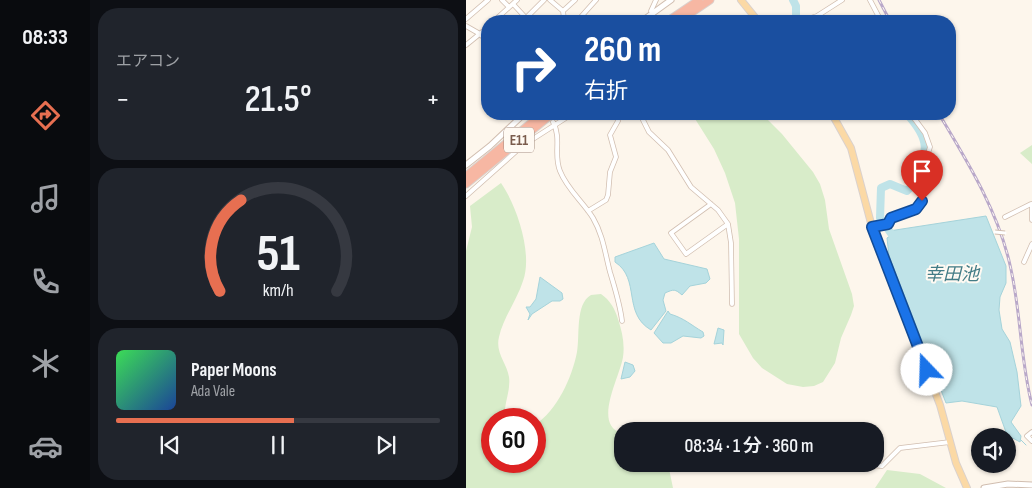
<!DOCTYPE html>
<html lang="ja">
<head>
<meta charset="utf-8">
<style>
  body { margin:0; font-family:"Sofia Sans Condensed","Noto Sans JP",sans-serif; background:#20242c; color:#f1f3f6; height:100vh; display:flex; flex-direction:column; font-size:19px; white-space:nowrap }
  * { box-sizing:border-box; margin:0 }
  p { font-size:16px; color:#9ea1a6 }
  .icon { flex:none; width:28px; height:28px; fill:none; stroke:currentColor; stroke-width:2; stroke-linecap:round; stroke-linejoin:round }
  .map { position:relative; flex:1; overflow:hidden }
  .side { display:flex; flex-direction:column; gap:8px; padding:8px; background:#0d0f14; width:376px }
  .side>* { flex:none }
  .top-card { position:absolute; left:15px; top:15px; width:475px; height:105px; border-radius:20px; box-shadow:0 1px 4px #0004; background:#1a4fa0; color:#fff; overflow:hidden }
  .controls { position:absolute; left:505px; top:428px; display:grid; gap:10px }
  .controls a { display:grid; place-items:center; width:45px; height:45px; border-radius:50%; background:#171b24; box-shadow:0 1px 4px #0004; font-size:25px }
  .speed { position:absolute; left:15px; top:408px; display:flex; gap:10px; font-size:25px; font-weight:700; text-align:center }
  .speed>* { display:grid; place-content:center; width:65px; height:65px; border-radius:50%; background:#171b24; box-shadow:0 1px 4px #0004; line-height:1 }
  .speed .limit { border:8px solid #d22; background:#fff; color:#111 }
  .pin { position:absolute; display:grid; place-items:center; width:42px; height:42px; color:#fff; margin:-51px -21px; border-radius:50% 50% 50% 0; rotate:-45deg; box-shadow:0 0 5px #0007 }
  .pin .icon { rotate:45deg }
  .me { position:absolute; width:55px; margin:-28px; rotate:339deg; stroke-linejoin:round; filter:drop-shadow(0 0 4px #0008) }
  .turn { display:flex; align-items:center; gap:18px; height:105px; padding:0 20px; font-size:22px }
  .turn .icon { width:65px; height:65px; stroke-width:2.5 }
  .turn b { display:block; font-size:35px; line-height:42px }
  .big { font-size:38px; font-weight:600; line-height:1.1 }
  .side .widget { flex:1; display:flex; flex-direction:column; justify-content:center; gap:8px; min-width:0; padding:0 18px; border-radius:20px; background:#20242c }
  .side .dial { align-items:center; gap:0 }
  .dial svg { height:130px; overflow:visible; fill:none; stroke:#363941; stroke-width:7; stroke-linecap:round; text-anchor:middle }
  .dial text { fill:#f1f3f6; stroke:none }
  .song { display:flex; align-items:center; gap:15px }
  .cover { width:60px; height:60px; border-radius:8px; background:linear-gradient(135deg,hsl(130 70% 55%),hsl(220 70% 35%)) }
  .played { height:5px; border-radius:2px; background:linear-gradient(90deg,#e76f51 55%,#363941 55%) }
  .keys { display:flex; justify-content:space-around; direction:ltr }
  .heat { display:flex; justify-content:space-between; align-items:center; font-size:28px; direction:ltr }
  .trip { position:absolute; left:148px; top:422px; width:270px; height:50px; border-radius:20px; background:#171b24; box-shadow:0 1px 4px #0004; font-weight:600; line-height:50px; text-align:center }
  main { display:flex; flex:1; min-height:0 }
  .tabs { display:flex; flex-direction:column; width:90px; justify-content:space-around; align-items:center; background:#090b0e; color:#9ea1a6 }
  .tabs .icon { width:35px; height:35px }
  .tabs .selected { color:#e76f51 }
  .tabs b { font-size:22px; color:#f1f3f6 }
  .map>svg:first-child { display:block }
</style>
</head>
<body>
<main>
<nav class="tabs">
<b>08:33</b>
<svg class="icon selected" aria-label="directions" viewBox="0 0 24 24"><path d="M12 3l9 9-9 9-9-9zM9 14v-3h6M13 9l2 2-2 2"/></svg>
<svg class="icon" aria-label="music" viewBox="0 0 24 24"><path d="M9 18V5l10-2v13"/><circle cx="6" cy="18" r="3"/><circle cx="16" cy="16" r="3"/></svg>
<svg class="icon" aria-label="phone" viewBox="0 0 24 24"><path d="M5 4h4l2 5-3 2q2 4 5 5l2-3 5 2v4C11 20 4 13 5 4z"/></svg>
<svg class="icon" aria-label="climate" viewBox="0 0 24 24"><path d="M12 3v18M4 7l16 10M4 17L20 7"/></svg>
<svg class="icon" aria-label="car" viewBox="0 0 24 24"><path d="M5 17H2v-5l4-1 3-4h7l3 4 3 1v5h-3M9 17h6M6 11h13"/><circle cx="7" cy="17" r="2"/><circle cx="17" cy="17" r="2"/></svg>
</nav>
<section class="side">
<div class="widget"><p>エアコン</p>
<div class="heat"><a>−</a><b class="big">21.5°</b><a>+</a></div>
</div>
<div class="widget dial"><svg viewBox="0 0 100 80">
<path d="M14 69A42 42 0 1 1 86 69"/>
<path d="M14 69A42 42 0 0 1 27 13" stroke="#e76f51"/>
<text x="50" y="56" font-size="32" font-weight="700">51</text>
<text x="50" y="72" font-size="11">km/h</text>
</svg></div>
<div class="widget">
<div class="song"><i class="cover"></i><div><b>Paper Moons</b><p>Ada Vale</p></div></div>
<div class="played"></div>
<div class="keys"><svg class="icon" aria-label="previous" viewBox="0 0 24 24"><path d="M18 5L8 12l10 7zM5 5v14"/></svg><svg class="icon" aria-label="pause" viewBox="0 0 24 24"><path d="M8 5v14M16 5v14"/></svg><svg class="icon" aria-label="next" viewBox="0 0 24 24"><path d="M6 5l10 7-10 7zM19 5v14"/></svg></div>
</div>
</section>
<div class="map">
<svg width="566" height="488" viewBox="0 0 566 488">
  <rect width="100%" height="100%" fill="#fdf6ec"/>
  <!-- green -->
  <path fill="#d8ecc9" d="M226,114H296L316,134L347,172L354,184L359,200L363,229L386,294L388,306L385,315L375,338L369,363L357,382L348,386L337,387L321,384L296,368L287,358L273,334V239L269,203L259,173L248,149Z
    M566,145V164L554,153Z
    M35,183C51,206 67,254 57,281C51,300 37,318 33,337C29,353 41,363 43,377C45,391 37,405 39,419H26V461H69V425C91,410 106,378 111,352C114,335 109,304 125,295L135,294C144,300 149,309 152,319C156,331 159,344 157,357C154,377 126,425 156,433V464H202L207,488H0V251L6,227L4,206Z
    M421,470L454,474L480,488H409Z"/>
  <!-- water -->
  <path fill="#bfe3e8" stroke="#a5d3da" d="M520,216L540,266V283L534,297L533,310L536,329L544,342L551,372L555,406L545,422L555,436L554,442L541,435L531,407L496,401L480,403L423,256L421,238L424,236L423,231Z
    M188,243L198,259L241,269L244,279L240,283L224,286L216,295C209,289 208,289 199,293L197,300L200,311L185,330C156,313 175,279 149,262V257Z
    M74,277L96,293L97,299L94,301H86L66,314L62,320L64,314L60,307H64L70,299Z
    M202,311L204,314C218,318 225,325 237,332L238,336L235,338L217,336L205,343H197L188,333Z
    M252,328L258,330L257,345L256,343L248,344Z
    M159,362L167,365L169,371L164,377L155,379Z"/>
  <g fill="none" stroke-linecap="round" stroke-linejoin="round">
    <!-- stream -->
    <path stroke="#a5d3da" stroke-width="1" d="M555,440L560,445"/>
    <!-- river -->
    <path stroke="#bfe3e8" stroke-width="8" d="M327,0L330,6V21
      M429,239L414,218L415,188L424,184L441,191L445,187C460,153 468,144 441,114"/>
    <defs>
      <path id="minor" d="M36,0L43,7
        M84,0L97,11L98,19L84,21
        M404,0L415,21
        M47,4L60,18
        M97,11L109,0
        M187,13L185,11L190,0
        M0,19L22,0
        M28,21L51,0
        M57,21L78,0
        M115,21L113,19L130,0
        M335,21L351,16L376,0
        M0,26L14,34L21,41
        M0,45L21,28
        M174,114L183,132L202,150L225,187L252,210L262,224L265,243L266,304
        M87,122C96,139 87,154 94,171C101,189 117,202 127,218C137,235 139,253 144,272C149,289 154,304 156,321
        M0,196L56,146L106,114
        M245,204L205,233L220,254L262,224
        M566,204V220
        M122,211L140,200L142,195L144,172L150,157L144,135L152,121L150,114
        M539,217L565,204
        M406,227L422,224L425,218L450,209L456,201V172L464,147L459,133L445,114
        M558,262L566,244
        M566,432L561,436L566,441
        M395,464L416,466L434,448L484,442"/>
      <path id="tertiary" d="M176,21L205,0
        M0,165L24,146L58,114
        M518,488L542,484L566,485"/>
      <path id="primary" d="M275,0L292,21
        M366,114L385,148L406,227L474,405L490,463L501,488"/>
      <path id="motorway" d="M202,21L233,0
        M213,21L244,0
        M0,176L76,114
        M0,184L86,114"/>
    </defs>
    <!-- minor casing -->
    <use href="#minor" stroke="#d1beb0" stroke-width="5.5"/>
    <!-- tertiary casing -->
    <use href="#tertiary" stroke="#d1beb0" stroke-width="7"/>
    <!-- primary casing -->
    <use href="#primary" stroke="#dad1cd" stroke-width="8"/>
    <!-- motorway casing -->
    <use href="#motorway" stroke="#dad1cd" stroke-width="9"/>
    <!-- minor -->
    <use href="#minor" stroke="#fff" stroke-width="4"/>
    <!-- tertiary -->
    <use href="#tertiary" stroke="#fff" stroke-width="5"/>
    <!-- primary -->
    <use href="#primary" stroke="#fbd9a5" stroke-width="6"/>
    <!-- motorway -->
    <use href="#motorway" stroke="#f7b7a3" stroke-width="7"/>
    <defs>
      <path id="rail" d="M413,0L424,21
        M473,114C501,161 532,211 544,265C555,311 554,359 566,405"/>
    </defs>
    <!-- rail casing -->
    <use href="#rail" stroke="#b9a8c9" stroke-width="3"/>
    <!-- rail -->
    <use href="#rail" stroke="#fffaf3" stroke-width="1" stroke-dasharray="4" stroke-linecap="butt"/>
    <defs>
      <path id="pedestrian-bridge" d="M529,232L539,233"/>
    </defs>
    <!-- pedestrian-bridge casing -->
    <use href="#pedestrian-bridge" stroke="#d1beb0" stroke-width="5" stroke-linecap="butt"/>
    <!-- pedestrian-bridge -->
    <use href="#pedestrian-bridge" stroke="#fff" stroke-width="3"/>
  </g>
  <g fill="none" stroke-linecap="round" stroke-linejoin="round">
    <defs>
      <path id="route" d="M456,201L450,209L425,218L422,224L406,227L461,370"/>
    </defs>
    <!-- route casing -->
    <use href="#route" stroke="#114b97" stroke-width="12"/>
    <!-- route -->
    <use href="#route" stroke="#1a73e8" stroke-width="9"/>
  </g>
  <g text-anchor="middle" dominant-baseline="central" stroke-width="4" stroke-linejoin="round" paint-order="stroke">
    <!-- shield labels -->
    <rect fill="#fffaf3" stroke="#a28b7f" stroke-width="1" x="38" y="127.5" width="30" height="25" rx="4"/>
    <g font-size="15" font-weight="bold" fill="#7a5c4d">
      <text x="53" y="140">E11</text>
    </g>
    <!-- water labels -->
    <g font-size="18" font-style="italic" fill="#437c86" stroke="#fffaf3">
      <text x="486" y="274">幸田池</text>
    </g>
  </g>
</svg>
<div class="controls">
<a><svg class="icon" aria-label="sound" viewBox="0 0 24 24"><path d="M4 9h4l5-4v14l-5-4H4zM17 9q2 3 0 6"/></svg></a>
</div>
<div class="speed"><div class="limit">60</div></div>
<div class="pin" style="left:456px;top:201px;background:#d93025"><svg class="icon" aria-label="arrive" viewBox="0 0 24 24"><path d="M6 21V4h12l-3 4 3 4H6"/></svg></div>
<svg class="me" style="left:461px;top:370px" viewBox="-20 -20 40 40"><circle r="19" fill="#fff"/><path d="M0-13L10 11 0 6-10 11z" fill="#1a73e8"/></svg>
<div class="trip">08:34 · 1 分 · 360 m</div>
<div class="top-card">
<div class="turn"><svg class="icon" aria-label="right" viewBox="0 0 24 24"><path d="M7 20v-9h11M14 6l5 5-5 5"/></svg><div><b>260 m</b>右折</div></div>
</div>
</div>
</main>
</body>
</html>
